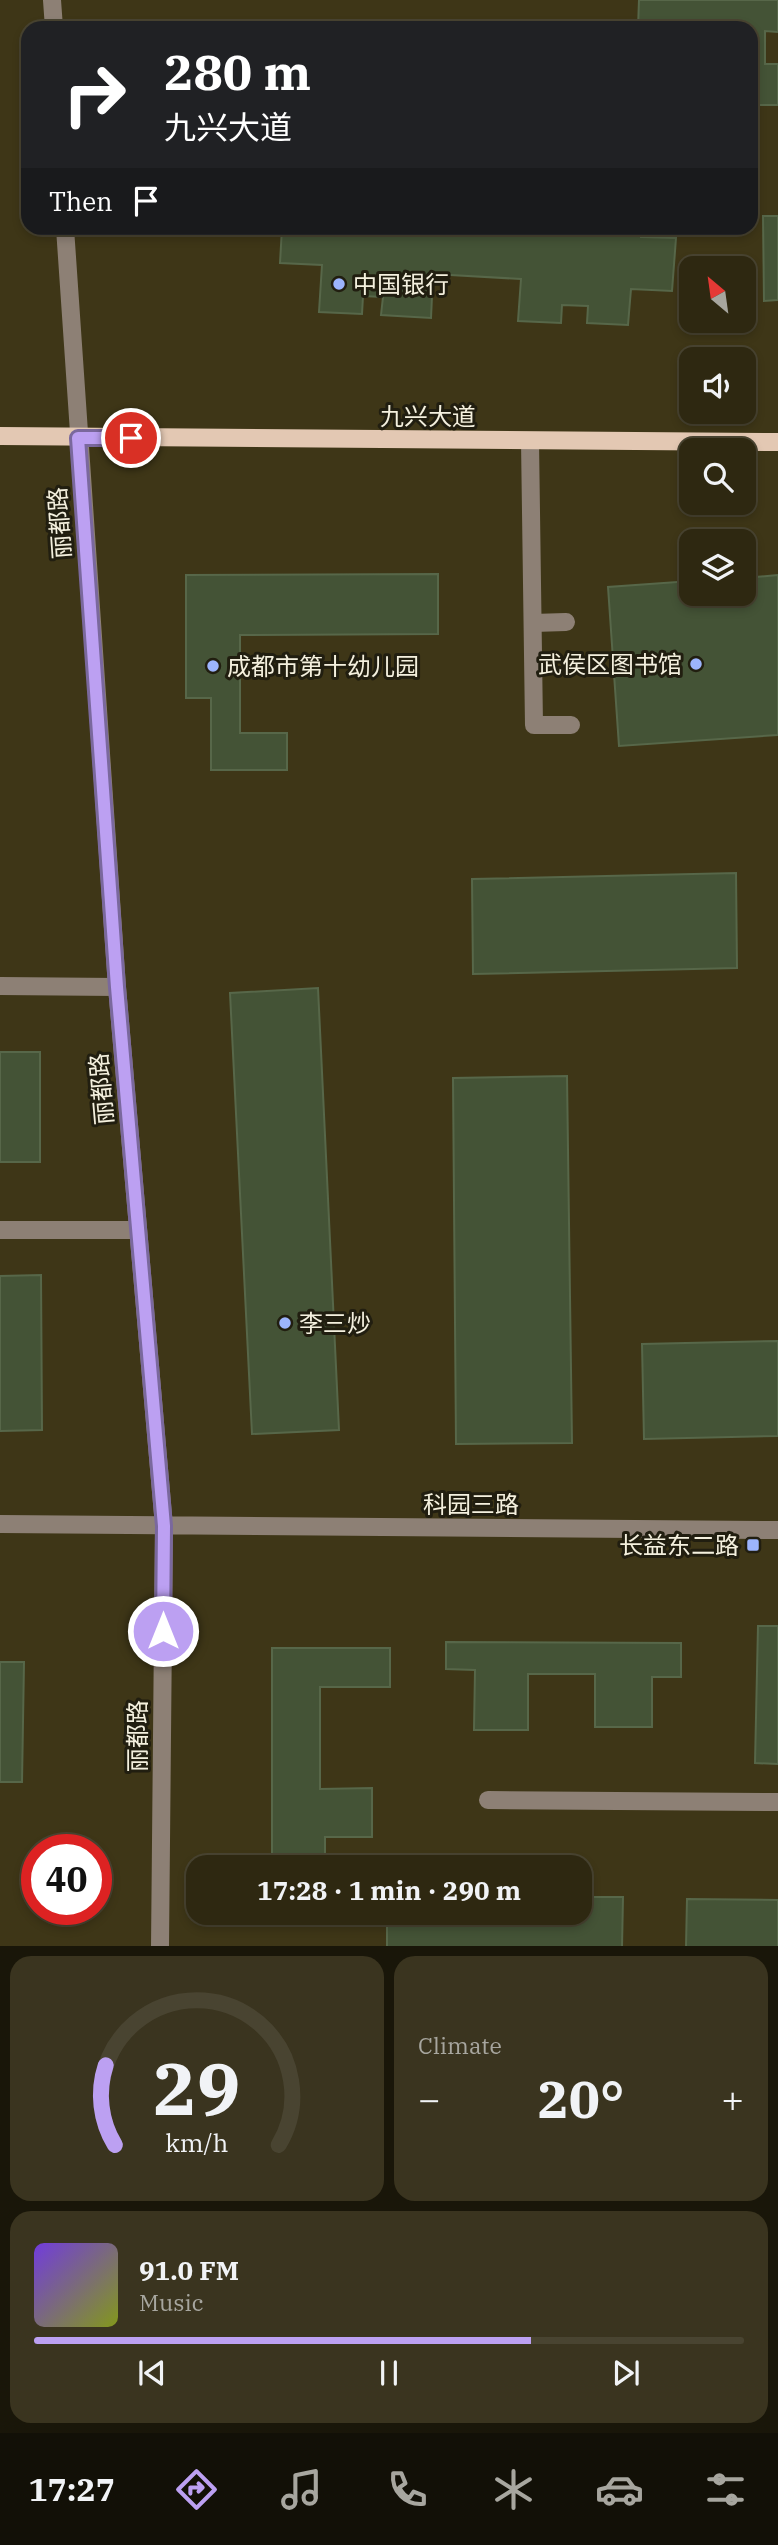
<!DOCTYPE html>
<html lang="en">
<head>
<meta charset="utf-8">
<style>
  body { margin:0; font-family:"IBM Plex Serif","Noto Sans SC",serif; background:#3a341f; color:#f1f3f6; height:100vh; display:flex; flex-direction:column; font-size:26px; white-space:nowrap }
  * { box-sizing:border-box; margin:0 }
  p { font-size:23px; color:#a7a69f }
  .icon { flex:none; width:38px; height:38px; fill:none; stroke:currentColor; stroke-width:2; stroke-linecap:round; stroke-linejoin:round }
  .map { position:relative; height:1946px; overflow:hidden }
  .panel { display:flex; flex-direction:column; gap:10px; padding:10px; background:#191609; flex:1 }
  .panel>* { flex:none }
  .hud { position:absolute; left:21px; top:21px; width:737px; height:214px; border-radius:21px; box-shadow:0 4px 10px #0003,0 0 0 2px #494431; background:#202124; color:#fff; overflow:hidden }
  .needle { width:46px; rotate:331deg }
  .tools { position:absolute; left:679px; top:256px; display:grid; gap:14px }
  .tools a { display:grid; place-items:center; width:77px; height:77px; border-radius:14px; background:#2e2811; box-shadow:0 4px 10px #0003,0 0 0 2px #494431; font-size:35px }
  .speed { position:absolute; left:21px; top:1834px; display:flex; gap:14px; font-size:35px; font-weight:700; text-align:center }
  .speed>* { display:grid; place-content:center; width:91px; height:91px; border-radius:50%; background:#2e2811; box-shadow:0 4px 10px #0003,0 0 0 2px #494431; line-height:1 }
  .speed .limit { border:10px solid #d22; background:#fff; color:#111 }
  .pin { position:absolute; display:grid; place-items:center; width:60px; height:60px; color:#fff; margin:-30px; border:4px solid #fff; border-radius:50%; box-shadow:0 2px 7px #0007 }
  .me { position:absolute; width:77px; margin:-38px; rotate:0deg; stroke-linejoin:round; filter:drop-shadow(0 0 5px #0008) }
  .turn { display:flex; align-items:center; gap:24px; height:147px; padding:0 28px; font-size:32px }
  .turn .icon { width:91px; height:91px; stroke-width:2.5 }
  .turn b { display:block; font-size:49px; line-height:60px }
  .then { display:flex; align-items:center; height:66px; padding:0 28px; background:#0003; gap:14px; font-size:26px }
  .big { font-size:52px; font-weight:700; line-height:1.1 }
  .panel .tile { flex:1; display:flex; flex-direction:column; justify-content:center; gap:10px; min-width:0; padding:0 24px; border-radius:21px; background:#3a341f }
  .panel .dial { align-items:center; gap:0 }
  .dial svg { height:182px; overflow:visible; fill:none; stroke:#494431; stroke-width:7; stroke-linecap:round; text-anchor:middle }
  .dial text { fill:#f1f3f6; stroke:none }
  .song { display:flex; align-items:center; gap:21px }
  .cover { width:84px; height:84px; border-radius:10px; background:linear-gradient(135deg,hsl(260 70% 55%),hsl(70 70% 35%)) }
  .played { height:7px; border-radius:4px; background:linear-gradient(90deg,#bca0f2 70%,#494431 70%) }
  .keys { display:flex; justify-content:space-around; direction:ltr }
  .heat { display:flex; justify-content:space-between; align-items:center; font-size:38px; direction:ltr }
  .panel .tiles { flex:1; display:grid; gap:10px; grid-template-columns:1fr 1fr }
  .tile:last-child { grid-column:span 2 }
  .trip { position:absolute; left:186px; top:1855px; width:406px; height:70px; border-radius:21px; background:#2e2811; box-shadow:0 4px 10px #0003,0 0 0 2px #494431; font-weight:700; line-height:70px; text-align:center }
  .dock { display:flex; height:112px; justify-content:space-around; align-items:center; background:#121007; color:#a7a69f }
  .dock .icon { width:49px; height:49px }
  .dock .active { color:#bca0f2 }
  .dock b { font-size:32px; color:#f1f3f6 }
  .map>svg:first-child { display:block }
</style>
</head>
<body>
<div class="map">
<svg width="778" height="1947" viewBox="0 0 778 1947">
  <rect width="100%" height="100%" fill="#3e3617"/>
  <!-- building -->
  <path fill="#445336" stroke="#576749" stroke-width="2" d="M639,0H778V32L765,31V64H778V105H751V28H638Z
    M763,216H778V300L764,301Z
    M282,228H454L528,231V228H642L641,237L676,238L672,291L631,289L628,325L587,323L588,306L562,305L561,323L518,321L521,279L433,274L431,318L381,315L383,297L363,296L362,314L319,312L322,265L280,263Z
    M438,574V634L240,635V733H287V770H211V698H186V575Z
    M778,575V735L619,746L608,587L691,581V593H744V578Z
    M736,873L737,968L473,974L472,879Z
    M318,988L339,1430L252,1434L230,993Z
    M0,1052H40V1162H0Z
    M567,1076L572,1443L456,1444L453,1078Z
    M41,1275L42,1430L0,1431V1276Z
    M778,1341V1436L644,1439L642,1344Z
    M758,1626H778V1764L755,1763Z
    M446,1642L681,1643V1677H652V1727H595V1674H528V1730H474L475,1670L446,1669Z
    M272,1648H390V1687H320V1789L372,1788V1837H325V1867H272Z
    M0,1662H24L22,1782H0Z
    M579,1897H623L622,1947H387V1913H579Z
    M687,1899L778,1900V1947H686Z"/>
  <g fill="none" stroke-linecap="round" stroke-linejoin="round">
    <!-- minor -->
    <path stroke="#8d8075" stroke-width="18" d="M52,0L54,28
      M65,228L117,987L164,1526L160,1947
      M530,441L534,725H571
      M533,623L566,622
      M0,986L117,987
      M0,1230H138
      M0,1524L778,1530
      M488,1800L778,1802"/>
    <!-- major -->
    <path stroke="#e3c8b3" stroke-width="18" d="M0,436L778,442"/>
  </g>
  <g fill="none" stroke-linecap="round" stroke-linejoin="round">
    <defs>
      <path id="route" d="M131,438H78L117,987L164,1526L163,1631"/>
    </defs>
    <!-- route casing -->
    <use href="#route" stroke="#7a689d" stroke-width="18"/>
    <!-- route -->
    <use href="#route" stroke="#bca0f2" stroke-width="12"/>
  </g>
  <!-- markers -->
  <g fill="#9cb4fd" stroke="#211e10" stroke-width="2.5">
    <circle cx="339" cy="284" r="7"/>
    <circle cx="696" cy="664" r="7"/>
    <circle cx="213" cy="666" r="7"/>
    <circle cx="285" cy="1323" r="7"/>
    <rect x="746" y="1538" width="14" height="14" rx="3.5"/>
  </g>
  <g text-anchor="middle" dominant-baseline="central" stroke-width="6" stroke-linejoin="round" paint-order="stroke">
    <!-- poi labels -->
    <g font-size="24" fill="#f4f0de" stroke="#211e10" text-anchor="start">
      <text x="353" y="284">中国银行</text>
      <text x="682" y="664" text-anchor="end">武侯区图书馆</text>
      <text x="227" y="666">成都市第十幼儿园</text>
      <text x="299" y="1323">李三炒</text>
      <text x="739" y="1545" text-anchor="end">长益东二路</text>
    </g>
    <!-- street labels -->
    <g font-size="24" fill="#f4f0de" stroke="#211e10">
      <text x="428" y="416">九兴大道</text>
      <text transform="translate(59 523) rotate(-94)">丽都路</text>
      <text transform="translate(101 1089) rotate(-95)">丽都路</text>
      <text x="471" y="1504">科园三路</text>
      <text transform="translate(137 1736) rotate(-90)">丽都路</text>
    </g>
  </g>
</svg>
<div class="tools">
<a><svg class="needle" viewBox="-14 -14 28 28"><path d="M0-13l5 13h-10z" fill="#e53935"/><path d="M0 13l5-13h-10z" fill="#a7a69f"/></svg></a>
<a><svg class="icon" aria-label="sound" viewBox="0 0 24 24"><path d="M4 9h4l5-4v14l-5-4H4zM17 9q2 3 0 6"/></svg></a>
<a><svg class="icon" aria-label="search" viewBox="0 0 24 24"><circle cx="10" cy="10" r="6"/><path d="M15 15l6 6"/></svg></a>
<a><svg class="icon" aria-label="layers" viewBox="0 0 24 24"><path d="M12 4l9 5-9 5-9-5zM3 14l9 5 9-5"/></svg></a>
</div>
<div class="speed"><div class="limit">40</div></div>
<div class="pin" style="left:131px;top:438px;background:#d93025"><svg class="icon" aria-label="arrive" viewBox="0 0 24 24"><path d="M6 21V4h12l-3 4 3 4H6"/></svg></div>
<svg class="me" style="left:163px;top:1631px" viewBox="-20 -20 40 40"><circle r="17" fill="#bca0f2" stroke="#fff" stroke-width="3"/><path d="M0-11L8 9 0 5-8 9z" fill="#fff"/></svg>
<div class="trip">17:28 · 1 min · 290 m</div>
<div class="hud">
<div class="turn"><svg class="icon" aria-label="right" viewBox="0 0 24 24"><path d="M7 20v-9h11M14 6l5 5-5 5"/></svg><div><b>280 m</b>九兴大道</div></div>
<div class="then">Then<svg class="icon" aria-label="arrive" viewBox="0 0 24 24"><path d="M6 21V4h12l-3 4 3 4H6"/></svg></div>
</div>
</div>
<section class="panel">
<div class="tiles">
<div class="tile dial"><svg viewBox="0 0 100 80">
<path d="M14 69A42 42 0 1 1 86 69"/>
<path d="M14 69A42 42 0 0 1 10 34" stroke="#bca0f2"/>
<text x="50" y="56" font-size="32" font-weight="700">29</text>
<text x="50" y="72" font-size="11">km/h</text>
</svg></div>
<div class="tile"><p>Climate</p>
<div class="heat"><a>−</a><b class="big">20°</b><a>+</a></div>
</div>
<div class="tile">
<div class="song"><i class="cover"></i><div><b>91.0 FM</b><p>Music</p></div></div>
<div class="played"></div>
<div class="keys"><svg class="icon" aria-label="previous" viewBox="0 0 24 24"><path d="M18 5L8 12l10 7zM5 5v14"/></svg><svg class="icon" aria-label="pause" viewBox="0 0 24 24"><path d="M8 5v14M16 5v14"/></svg><svg class="icon" aria-label="next" viewBox="0 0 24 24"><path d="M6 5l10 7-10 7zM19 5v14"/></svg></div>
</div>
</div>
</section>
<nav class="dock">
<b>17:27</b>
<svg class="icon active" aria-label="directions" viewBox="0 0 24 24"><path d="M12 3l9 9-9 9-9-9zM9 14v-3h6M13 9l2 2-2 2"/></svg>
<svg class="icon" aria-label="music" viewBox="0 0 24 24"><path d="M9 18V5l10-2v13"/><circle cx="6" cy="18" r="3"/><circle cx="16" cy="16" r="3"/></svg>
<svg class="icon" aria-label="phone" viewBox="0 0 24 24"><path d="M5 4h4l2 5-3 2q2 4 5 5l2-3 5 2v4C11 20 4 13 5 4z"/></svg>
<svg class="icon" aria-label="climate" viewBox="0 0 24 24"><path d="M12 3v18M4 7l16 10M4 17L20 7"/></svg>
<svg class="icon" aria-label="car" viewBox="0 0 24 24"><path d="M5 17H2v-5l4-1 3-4h7l3 4 3 1v5h-3M9 17h6M6 11h13"/><circle cx="7" cy="17" r="2"/><circle cx="17" cy="17" r="2"/></svg>
<svg class="icon" aria-label="filters" viewBox="0 0 24 24"><path d="M4 7h16M4 17h16"/><circle cx="9" cy="7" r="2"/><circle cx="15" cy="17" r="2"/></svg>
</nav>
</body>
</html>
